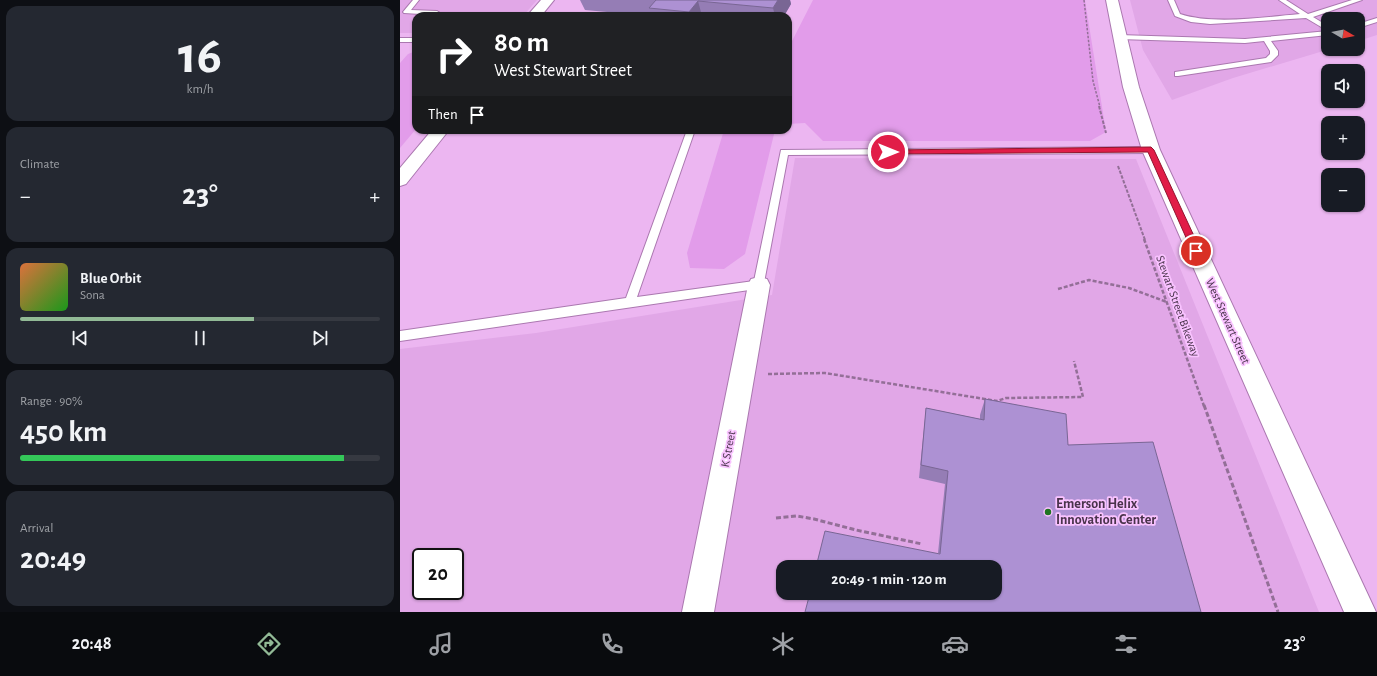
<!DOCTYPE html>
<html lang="en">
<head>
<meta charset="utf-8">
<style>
  body { margin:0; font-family:"Alegreya Sans",sans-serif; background:#242831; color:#f1f3f6; height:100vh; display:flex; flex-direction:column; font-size:15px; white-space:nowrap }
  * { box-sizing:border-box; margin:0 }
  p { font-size:13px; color:#9ea1a6 }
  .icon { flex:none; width:22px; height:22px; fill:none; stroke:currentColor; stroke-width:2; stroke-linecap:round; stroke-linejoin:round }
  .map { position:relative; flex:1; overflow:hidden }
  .details { display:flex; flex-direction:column; gap:6px; padding:6px; background:#0d0f14; width:400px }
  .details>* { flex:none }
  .hud { position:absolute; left:12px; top:12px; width:380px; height:122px; border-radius:12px; box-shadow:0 1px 3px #0004; background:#202124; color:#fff; overflow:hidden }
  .needle { width:26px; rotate:99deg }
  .controls { position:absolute; left:921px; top:12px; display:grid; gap:8px }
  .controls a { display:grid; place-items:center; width:44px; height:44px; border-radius:8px; background:#171b24; box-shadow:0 1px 3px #0004; font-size:20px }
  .speed { position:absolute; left:12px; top:548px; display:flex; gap:8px; font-size:20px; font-weight:700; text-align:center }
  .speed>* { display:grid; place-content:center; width:52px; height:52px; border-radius:50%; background:#171b24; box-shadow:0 1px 3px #0004; line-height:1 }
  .speed .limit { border:2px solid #111; border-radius:6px; background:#fff; color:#111 }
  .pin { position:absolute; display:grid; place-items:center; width:34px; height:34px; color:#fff; margin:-17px; border:2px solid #fff; border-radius:50%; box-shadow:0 1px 4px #0007 }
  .me { position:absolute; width:44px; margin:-22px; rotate:90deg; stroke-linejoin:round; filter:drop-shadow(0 0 3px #0008) }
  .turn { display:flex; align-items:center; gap:14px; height:84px; padding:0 16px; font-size:18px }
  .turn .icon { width:52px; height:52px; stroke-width:2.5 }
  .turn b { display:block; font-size:28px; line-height:34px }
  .then { display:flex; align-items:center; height:38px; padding:0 16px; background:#0003; gap:8px; font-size:15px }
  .big { font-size:30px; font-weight:700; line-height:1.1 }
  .details .card { flex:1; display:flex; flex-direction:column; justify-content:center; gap:6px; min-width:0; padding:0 14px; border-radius:12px; background:#242831 }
  .details .dial { align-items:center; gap:0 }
  .dial b { font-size:52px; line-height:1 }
  .song { display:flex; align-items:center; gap:12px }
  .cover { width:48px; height:48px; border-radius:6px; background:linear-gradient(135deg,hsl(20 70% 55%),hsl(120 70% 35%)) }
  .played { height:4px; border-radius:2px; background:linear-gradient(90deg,#92ba96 65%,#363941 65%) }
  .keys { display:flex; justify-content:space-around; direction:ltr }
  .heat { display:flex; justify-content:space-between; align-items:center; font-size:22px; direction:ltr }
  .charge { height:6px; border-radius:3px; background:linear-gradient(90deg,#34c759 90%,#363941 0) }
  .trip { position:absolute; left:376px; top:560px; width:226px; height:40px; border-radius:12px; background:#171b24; box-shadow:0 1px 3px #0004; font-weight:700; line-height:40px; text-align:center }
  .tab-bar { display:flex; height:64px; justify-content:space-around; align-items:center; background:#090b0e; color:#9ea1a6 }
  .tab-bar .icon { width:28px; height:28px }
  .tab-bar .active { color:#92ba96 }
  .tab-bar b { font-size:18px; color:#f1f3f6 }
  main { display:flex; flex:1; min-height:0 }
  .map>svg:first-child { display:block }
</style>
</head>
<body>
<main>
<section class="details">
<div class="card dial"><b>16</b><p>km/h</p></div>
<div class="card"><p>Climate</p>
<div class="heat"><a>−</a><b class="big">23°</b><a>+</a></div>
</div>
<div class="card">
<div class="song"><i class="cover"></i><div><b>Blue Orbit</b><p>Sona</p></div></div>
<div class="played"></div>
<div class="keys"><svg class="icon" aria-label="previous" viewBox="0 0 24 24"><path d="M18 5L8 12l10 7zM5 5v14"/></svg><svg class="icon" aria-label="pause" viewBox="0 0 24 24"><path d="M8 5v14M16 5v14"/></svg><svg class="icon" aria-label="next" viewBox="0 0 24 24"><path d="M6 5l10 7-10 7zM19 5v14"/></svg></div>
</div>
<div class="card"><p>Range · 90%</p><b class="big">450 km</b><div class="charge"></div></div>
<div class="card"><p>Arrival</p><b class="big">20:49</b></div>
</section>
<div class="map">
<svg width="977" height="612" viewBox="0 0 977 612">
  <rect width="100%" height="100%" fill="#ecb6f1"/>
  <!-- built -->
  <path fill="#e1a7e7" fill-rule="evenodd" d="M0,0H137L123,16H16V33H0Z
    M730,0H977V35L958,41V19H928V49H930L833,78L772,100L743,50Z
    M395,158L736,159L919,612H0V349L136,333L372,295ZM21,557H55V591H21ZM383,567H595V593H383Z"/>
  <!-- green -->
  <path fill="#e29cea" d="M413,0H685L706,132L690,141H423L405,123L388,124V45L391,43Z
    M16,51V129L0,148V63L8,54Z
    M324,130H375L345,254L324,269L290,268L287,253Z"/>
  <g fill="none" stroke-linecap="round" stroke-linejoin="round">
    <defs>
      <path id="lane" d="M13,0H19L11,10L37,11L40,13L37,15L4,13L3,12Z
        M768,0H774L780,14C813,25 865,17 900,14L879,0H886L908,14L952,0H962L913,17L928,26V35L871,41L878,51V55L871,62L778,76H775V72L866,58L870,54V51L864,41L845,43L719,39L715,37L719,35L845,39L928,31L906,18L810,24L791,22L775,16Z
        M977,18V22L958,28V24Z
        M0,38H16V42H0Z
        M287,130H295L237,297L354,281L381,150L751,147L755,150L751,153L388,155L363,288L0,341V331L226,298Z"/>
      <path id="street" d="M141,0H154L141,16H127Z
        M32,130H49L6,184L0,186V168Z
        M359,277L367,279L370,285L314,612H282L348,285L351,279Z"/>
      <path id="secondary" d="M706,0H718L739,87L760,150L976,612H944L742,150L723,87Z"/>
    </defs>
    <!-- lane casing -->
    <use href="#lane" stroke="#ab78b0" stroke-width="2"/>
    <!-- street casing -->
    <use href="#street" stroke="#ab78b0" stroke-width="2"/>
    <!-- secondary casing -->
    <use href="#secondary" stroke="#ab78b0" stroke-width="2"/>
    <!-- path-far3 -->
    <path stroke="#936f97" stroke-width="1.5" stroke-dasharray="2.5 1.5" stroke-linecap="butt" d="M684,0L693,81L700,107"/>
    <!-- path-far2 -->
    <path stroke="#936f97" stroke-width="2" stroke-dasharray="3.5 1.5" stroke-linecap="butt" d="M699,106L706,133
      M718,166L745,240"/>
    <!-- path-far1 -->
    <path stroke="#936f97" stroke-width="2.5" stroke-dasharray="4 2" stroke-linecap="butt" d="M744,239L804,406
      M658,289L689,280L729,288L767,302
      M368,374L425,373L597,401L606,398L683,397L674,361"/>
    <!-- path -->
    <path stroke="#936f97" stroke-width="3" stroke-dasharray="5 2.5" stroke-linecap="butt" d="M804,405L878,612
      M376,518L397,516L414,519L456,530L522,544"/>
    <!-- lane -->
    <use href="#lane" fill="#fff" fill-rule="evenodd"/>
    <!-- street -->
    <use href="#street" fill="#fff" fill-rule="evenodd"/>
    <!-- secondary -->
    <use href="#secondary" fill="#fff" fill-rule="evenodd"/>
  </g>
  <!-- wall -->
  <path fill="#957db5" d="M180,0H390L391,4L384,16H251L185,10Z
    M585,399L668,445L801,612L538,553L545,484L519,478L526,408L580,419V415Z"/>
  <!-- shaded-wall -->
  <path fill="#796694" d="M378,0H390L391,4L384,16H375L373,8Z
    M298,1L302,16H290L289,12Z"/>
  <!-- building -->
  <path fill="#ad91d3" stroke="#796694" d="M256,0H378L373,8L298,1L289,12L249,8Z
    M585,399L666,414L668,445L753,442L801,612H405L410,593H595V567H416L425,531L540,554L548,471L521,465L526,408L584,420Z"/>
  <!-- route -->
  <path fill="#e11d48" stroke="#92132f" d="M751,147L754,150L801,251L799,253L796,254L792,251L748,152L488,154L485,152L488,150Z"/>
  <!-- markers -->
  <circle fill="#1f7521" stroke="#f9c3ff" stroke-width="1.5" cx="648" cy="512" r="4"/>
  <g text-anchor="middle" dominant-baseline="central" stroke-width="3.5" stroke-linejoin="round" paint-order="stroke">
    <!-- street labels -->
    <g font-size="12" fill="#49334b" stroke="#f9c3ff">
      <text transform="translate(778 306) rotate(70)">Stewart Street Bikeway</text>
      <text transform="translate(828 321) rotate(66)">West Stewart Street</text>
      <text transform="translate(328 449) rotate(-79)">K Street</text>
    </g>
    <!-- near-poi labels -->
    <g font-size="14" font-weight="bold" fill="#49334b" stroke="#f9c3ff" text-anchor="start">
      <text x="656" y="504">Emerson Helix<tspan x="656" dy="16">Innovation Center</tspan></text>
    </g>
  </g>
</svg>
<div class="controls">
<a><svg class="needle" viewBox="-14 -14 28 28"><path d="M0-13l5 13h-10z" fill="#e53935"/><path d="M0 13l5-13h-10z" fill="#9ea1a6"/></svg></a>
<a><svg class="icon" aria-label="sound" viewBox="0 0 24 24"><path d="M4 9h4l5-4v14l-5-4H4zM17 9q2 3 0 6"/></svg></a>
<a>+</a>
<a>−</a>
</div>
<div class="speed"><div class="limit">20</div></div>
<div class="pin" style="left:796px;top:251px;background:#d93025"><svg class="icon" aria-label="arrive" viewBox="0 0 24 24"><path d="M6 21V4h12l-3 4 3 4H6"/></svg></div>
<svg class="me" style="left:488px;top:152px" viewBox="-20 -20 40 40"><circle r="17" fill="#e11d48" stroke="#fff" stroke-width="3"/><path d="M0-11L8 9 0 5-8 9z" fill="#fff"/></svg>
<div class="trip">20:49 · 1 min · 120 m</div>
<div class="hud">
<div class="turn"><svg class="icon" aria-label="right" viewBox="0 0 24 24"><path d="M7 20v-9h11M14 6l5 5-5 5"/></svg><div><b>80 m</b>West Stewart Street</div></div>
<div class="then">Then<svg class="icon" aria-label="arrive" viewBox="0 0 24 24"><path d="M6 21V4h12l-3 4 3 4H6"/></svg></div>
</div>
</div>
</main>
<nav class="tab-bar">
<b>20:48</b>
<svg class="icon active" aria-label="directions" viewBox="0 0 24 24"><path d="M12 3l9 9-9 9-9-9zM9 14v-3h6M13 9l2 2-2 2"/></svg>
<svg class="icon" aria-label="music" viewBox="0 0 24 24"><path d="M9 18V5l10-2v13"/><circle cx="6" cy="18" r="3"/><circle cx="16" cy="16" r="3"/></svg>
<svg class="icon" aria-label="phone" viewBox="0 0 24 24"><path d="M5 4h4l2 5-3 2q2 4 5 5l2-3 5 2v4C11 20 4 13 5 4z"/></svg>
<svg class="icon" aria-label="climate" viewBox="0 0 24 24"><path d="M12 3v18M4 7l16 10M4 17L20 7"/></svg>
<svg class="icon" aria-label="car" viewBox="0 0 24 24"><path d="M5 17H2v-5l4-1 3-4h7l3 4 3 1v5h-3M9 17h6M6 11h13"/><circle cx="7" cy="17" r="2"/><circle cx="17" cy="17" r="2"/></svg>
<svg class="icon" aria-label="filters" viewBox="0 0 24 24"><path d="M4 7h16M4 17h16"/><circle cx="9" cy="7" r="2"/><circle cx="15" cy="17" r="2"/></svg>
<b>23°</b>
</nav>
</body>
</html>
